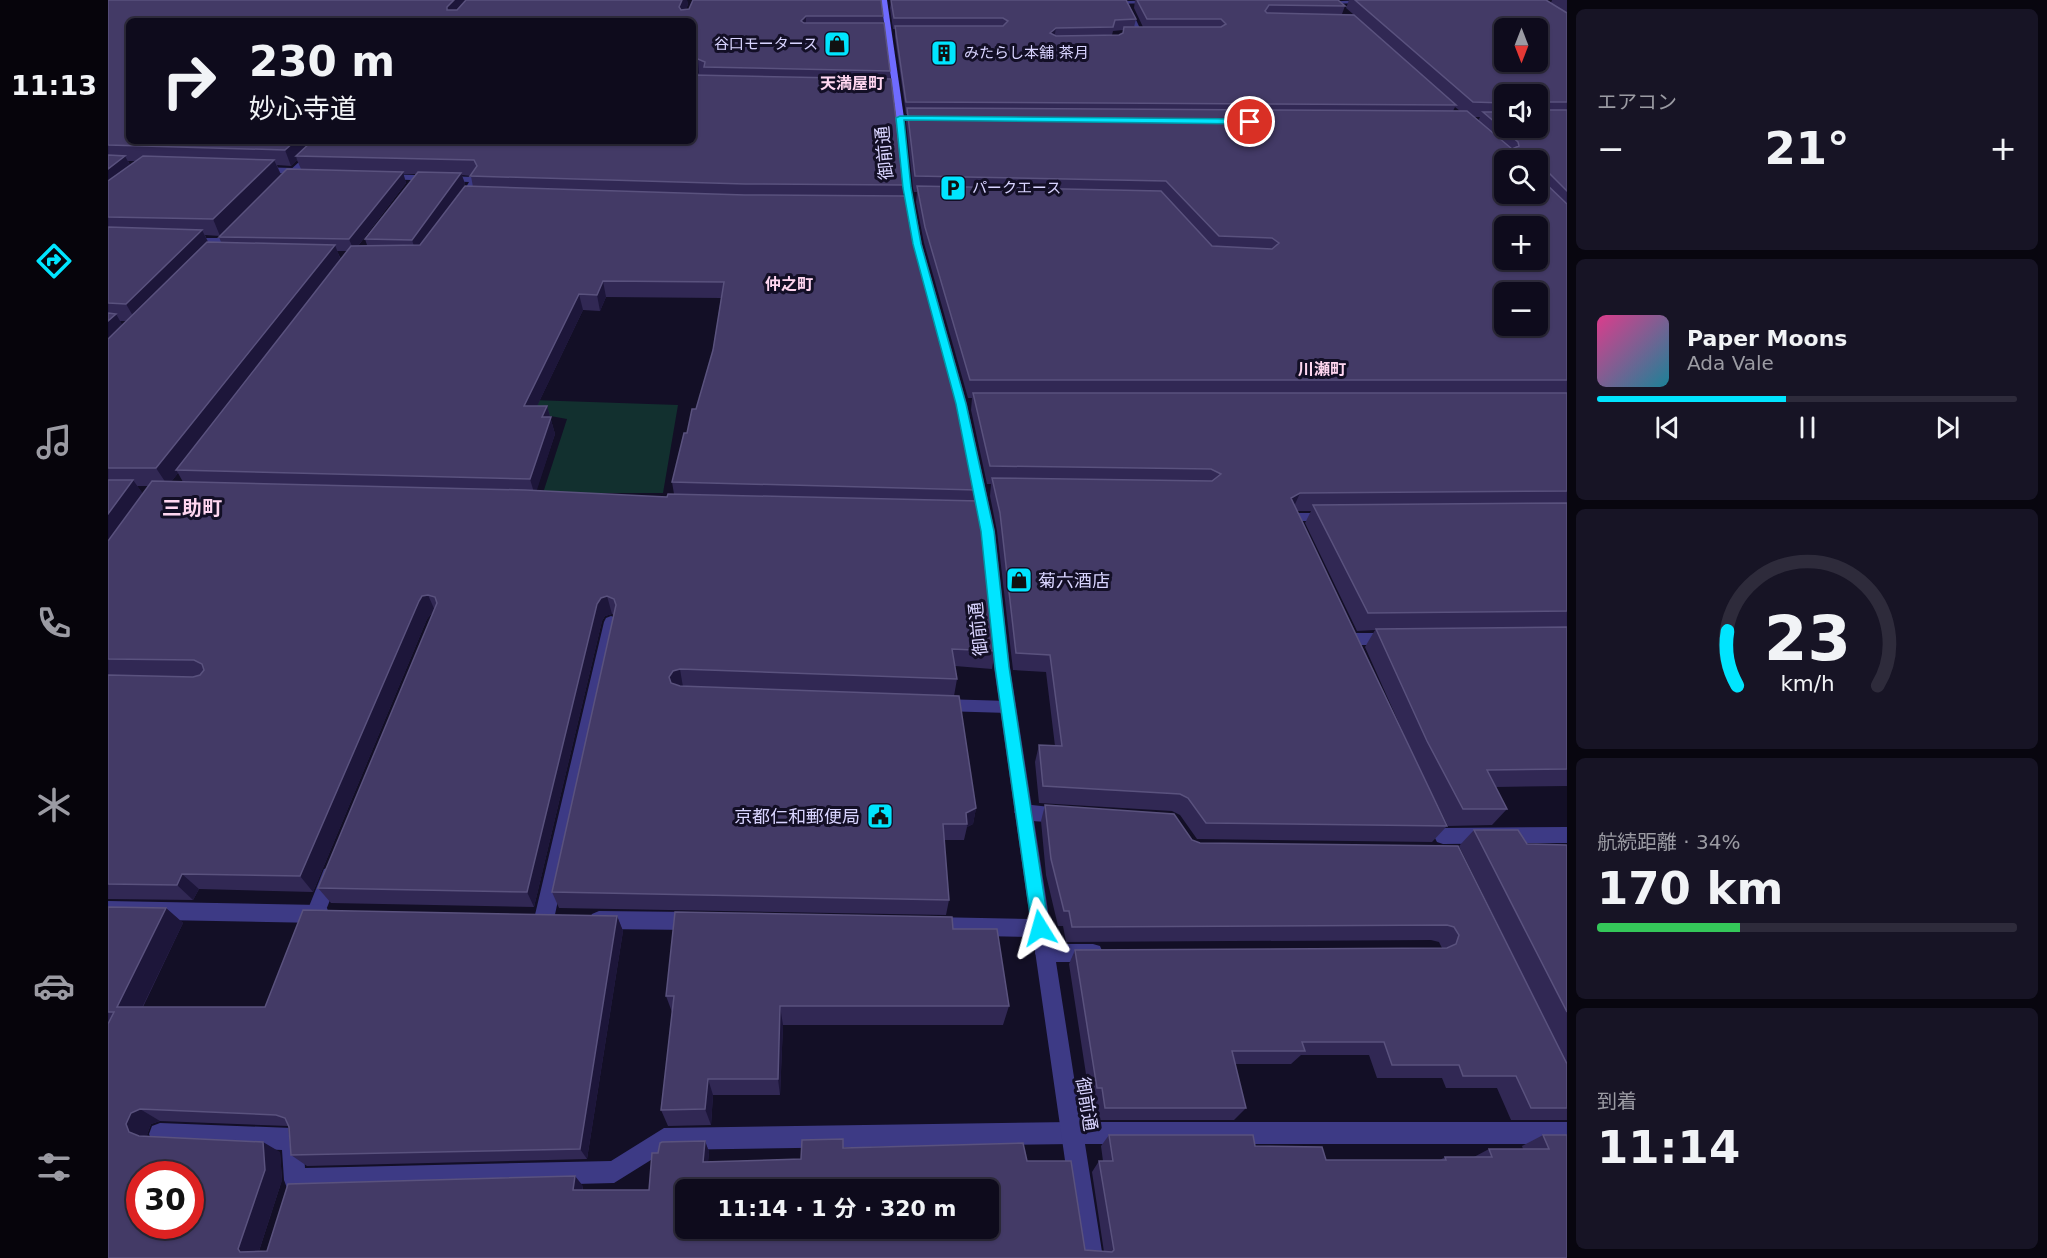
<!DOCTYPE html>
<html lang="ja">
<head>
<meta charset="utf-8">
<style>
  body { margin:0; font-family:"DejaVu Sans","Noto Sans JP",sans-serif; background:#171425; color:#f1f3f6; height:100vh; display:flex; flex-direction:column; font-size:22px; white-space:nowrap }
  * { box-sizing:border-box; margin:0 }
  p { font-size:20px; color:#9b9ba3 }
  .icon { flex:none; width:33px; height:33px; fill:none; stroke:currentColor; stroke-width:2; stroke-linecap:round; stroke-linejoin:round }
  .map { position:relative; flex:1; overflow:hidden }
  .panel { display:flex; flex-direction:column; gap:9px; padding:9px; background:#08060f; width:480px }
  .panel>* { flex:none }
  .guide { position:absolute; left:18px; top:18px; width:570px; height:126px; border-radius:9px; box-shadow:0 2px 4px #0004,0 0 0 2px #2e2b3b; background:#0e0b1c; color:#f1f3f6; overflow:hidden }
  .needle { width:39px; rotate:180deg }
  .controls { position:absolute; left:1386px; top:18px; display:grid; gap:12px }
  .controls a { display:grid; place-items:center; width:54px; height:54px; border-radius:9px; background:#0e0b1c; box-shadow:0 2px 4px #0004,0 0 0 2px #2e2b3b; font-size:30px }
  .speed { position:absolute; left:18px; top:1161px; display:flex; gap:12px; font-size:30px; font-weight:700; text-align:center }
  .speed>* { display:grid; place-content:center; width:78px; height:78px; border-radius:50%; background:#0e0b1c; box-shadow:0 2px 4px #0004,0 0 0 2px #2e2b3b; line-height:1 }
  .speed .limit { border:9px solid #d22; background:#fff; color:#111 }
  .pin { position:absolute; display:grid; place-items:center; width:51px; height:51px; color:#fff; margin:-26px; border:3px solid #fff; border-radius:50%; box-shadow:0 2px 6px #0007 }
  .me { position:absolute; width:66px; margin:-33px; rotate:352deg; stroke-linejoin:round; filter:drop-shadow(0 0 4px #0008) }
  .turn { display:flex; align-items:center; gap:21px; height:126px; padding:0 24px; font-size:27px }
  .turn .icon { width:78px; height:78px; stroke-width:2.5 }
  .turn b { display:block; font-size:42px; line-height:51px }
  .big { font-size:45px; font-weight:700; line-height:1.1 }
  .panel .card { flex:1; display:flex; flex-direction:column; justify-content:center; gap:9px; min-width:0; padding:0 21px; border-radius:9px; background:#171425 }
  .panel .dial { align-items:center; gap:0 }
  .dial svg { height:156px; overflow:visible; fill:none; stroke:#2e2b3b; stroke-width:7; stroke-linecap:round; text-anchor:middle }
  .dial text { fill:#f1f3f6; stroke:none }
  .song { display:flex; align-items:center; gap:18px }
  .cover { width:72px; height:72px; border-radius:9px; background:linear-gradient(135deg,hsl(330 70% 55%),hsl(190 70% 35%)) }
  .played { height:6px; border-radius:3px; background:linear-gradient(90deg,#00e5ff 45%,#2e2b3b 45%) }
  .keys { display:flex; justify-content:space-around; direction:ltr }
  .heat { display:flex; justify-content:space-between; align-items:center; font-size:33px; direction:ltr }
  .charge { height:9px; border-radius:4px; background:linear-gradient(90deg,#34c759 34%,#2e2b3b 0) }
  .trip { position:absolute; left:567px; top:1179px; width:324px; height:60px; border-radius:9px; background:#0e0b1c; box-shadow:0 2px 4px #0004,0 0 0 2px #2e2b3b; font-weight:700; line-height:60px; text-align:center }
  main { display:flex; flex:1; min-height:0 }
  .dock { display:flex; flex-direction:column; width:108px; justify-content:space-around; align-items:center; background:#06040b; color:#9b9ba3 }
  .dock .icon { width:42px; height:42px }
  .dock .selected { color:#00e5ff }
  .dock b { font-size:27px; color:#f1f3f6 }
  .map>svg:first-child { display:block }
</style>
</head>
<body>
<main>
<nav class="dock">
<b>11:13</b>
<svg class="icon selected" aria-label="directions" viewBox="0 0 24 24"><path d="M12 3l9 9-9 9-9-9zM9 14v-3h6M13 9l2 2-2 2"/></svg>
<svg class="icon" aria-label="music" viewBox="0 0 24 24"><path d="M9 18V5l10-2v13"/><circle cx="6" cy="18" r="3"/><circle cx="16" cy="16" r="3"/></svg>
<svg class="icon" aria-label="phone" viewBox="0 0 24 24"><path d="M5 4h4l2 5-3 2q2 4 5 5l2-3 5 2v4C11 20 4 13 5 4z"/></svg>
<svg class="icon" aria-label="climate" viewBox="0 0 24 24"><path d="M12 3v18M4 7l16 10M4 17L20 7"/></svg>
<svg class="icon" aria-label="car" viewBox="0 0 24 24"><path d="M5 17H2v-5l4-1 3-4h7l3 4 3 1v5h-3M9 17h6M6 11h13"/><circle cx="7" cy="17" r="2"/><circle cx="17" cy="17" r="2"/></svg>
<svg class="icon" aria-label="filters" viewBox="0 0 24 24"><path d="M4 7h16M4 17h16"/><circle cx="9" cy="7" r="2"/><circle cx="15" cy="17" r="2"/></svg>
</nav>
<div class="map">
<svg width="1459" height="1258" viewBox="0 0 1459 1258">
  <rect width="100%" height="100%" fill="#130f26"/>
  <!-- green -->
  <path fill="#12302f" d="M424,400L570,405L555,493H435L459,419L420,412Z"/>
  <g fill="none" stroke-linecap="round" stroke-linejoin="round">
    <!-- lane -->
    <path fill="#3d3a85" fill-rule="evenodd" d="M1013,0H1019L1035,35L1030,34Z
      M147,167L186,168L190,171L186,174L150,172L146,169Z
      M277,174L367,177L371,180L360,198L357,199L353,196L361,182L274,179L273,177Z
      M78,238H115L120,241L115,244L81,243L76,240Z
      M1184,513H1219L1226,517L1219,521H1193L1197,529L1190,534L1185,532L1177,517Z
      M503,616L508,618L510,622L446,919L443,925L436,928L429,925L426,919L496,622L498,618Z
      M834,699L900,701L906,702L908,707L906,712L900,713L834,711L828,710L826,705L828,700Z
      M915,804L960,809L963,814L960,819C947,824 922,822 909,817L906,812L909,807Z
      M223,867L230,869L232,875L214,920L207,923L200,920L198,914L216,869Z
      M937,944H985L992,946L995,953L992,960L985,962H937L930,960L927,953L930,946Z
      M963,1122L971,1125L974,1133L971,1141L963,1144L559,1150L506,1183L187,1191L179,1188L176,1180L174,1150L52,1145L44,1142L41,1134L44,1126L52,1123L184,1128L192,1131L195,1139L197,1168L503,1161L556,1128Z"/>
    <!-- street -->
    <path fill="#3d3a85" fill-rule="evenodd" d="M1047,0L1049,3L999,4L996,2Z
      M1260,0L1262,3L1212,4L1209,2Z
      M792,116H818L822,118L818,120H796L803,188L814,244L859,404L887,531L902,667L973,1122H1459V1144H977L995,1258H971L925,937L824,935L817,932L814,926L817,920L824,917L922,919L886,667L873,531L847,404L804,244L795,188L788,118Z
      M214,141H223L175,186H169V182Z
      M1243,633H1282L1287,635L1290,639L1287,643L1282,645H1243L1238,643L1235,639L1238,635Z
      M1459,827V843L1335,844L1329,842L1326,836L1329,830L1335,828Z
      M0,901L212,905L219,908L221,914L219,920L212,923L0,919Z
      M491,911L584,912L591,915L594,921L591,927L584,930L491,929L484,926L481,920L484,914Z"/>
    <!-- secondary -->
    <path fill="#6f6bff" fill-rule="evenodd" d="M773,0H779L796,118L792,120L788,118Z"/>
  </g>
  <!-- wall -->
  <path fill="#312854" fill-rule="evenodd" d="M0,0H579L580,5L577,10L775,16V23L782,71V79L796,185L795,196L868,490L866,501L887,651L884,669L847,666L849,679L846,696L868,808L865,824L859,827L856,840H836L841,900L838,915L451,908L444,892L506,615L504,614L497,616L494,621L426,907L223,903L210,888L325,613L323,614L319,619L205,892L91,889L85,900L0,899ZM585,21V141H21ZM189,160L193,169L173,175L169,165L183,166ZM20,161H27L22,165ZM295,174H308L257,239L259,245L250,246L298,183ZM354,175L363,176L365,187L331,220L357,184ZM97,235L112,236L111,237L113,242H100ZM229,251H239L233,259ZM498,297L613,298L605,350L588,409L579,433L564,482L566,494L559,497L428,491L447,434L439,406H429L475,310L492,311ZM12,321H19L14,325ZM70,473L75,482H63ZM29,486H41L35,494Z
    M783,0L1028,19L1026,27H1035L1026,8L1027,0H1230L1237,6L1234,14H1245L1238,8L1241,0H1438L1443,3L1444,0H1459V786L1387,787L1399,809L1384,825L1340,826L1318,782L1339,826L1324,842L1089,839L1072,815L1064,811L931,803L927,762L931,745L947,746L938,672L905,670L889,531L882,496L883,484H879L863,410L864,398H860L816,243L808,202L809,192H806L805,188L798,122L799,114H798L787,37V29H785L782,8ZM1015,30V33L1011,35H1004L1005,31ZM1396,94L1430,128H1396ZM1347,107L1352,111H1345ZM1366,117H1372L1370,121ZM1189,511H1203L1197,523L1249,631L1267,630L1257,647L1298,739Z
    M937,805L1084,840L1092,843L1350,846L1429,1004L1351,846L1366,830L1419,844L1459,845V1120H1403L1389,1088H1338L1334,1078H1269L1261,1055H1193L1183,1064H1127L1138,1108L1126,1120H989L986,1100H982L961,964L967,950L1334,948L1331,942L1323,940L958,942L955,926H950L938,875L933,821Z
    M0,907L58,908L75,923L35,1007H157L509,916L515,931L479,1159L199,1166L183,1155L180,1126L52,1121L43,1124L39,1135L40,1137L172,1152L174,1180L151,1251H159L475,1186V1190H541L550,1153L597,1141L601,1152L600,1162L693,1159L735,1148L919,1161L977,1250L996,1252L984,1172L991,1161H995L993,1146L1001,1135L1147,1146L1218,1160H1332L1337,1157H1366L1381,1149H1415L1414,1146L1435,1135H1459V1258H0Z
    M845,929L901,1006L895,1025H675L672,1095H605L603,1125L560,1126L553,1110L564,1012L558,996Z"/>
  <!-- shaded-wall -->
  <path fill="#1d163a" d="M346,0H362L342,19L339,10V7Z
    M574,0H579L580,5L572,20L571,7Z
    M698,16V29L693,21Z
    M948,28L946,39L942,33Z
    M590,59L591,73L586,77L585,79V62Z
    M187,141H211L188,156L189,160L183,166L177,150Z
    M17,156L25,171L0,191V169Z
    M166,160L173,175L112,236L105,219Z
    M295,172L298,183L246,251L241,239Z
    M353,173L357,184L308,252L304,240Z
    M94,230L102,246L28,321L18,304Z
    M227,245L233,261L68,470L70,473L60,486L48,468Z
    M495,281L498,297L492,311L489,295Z
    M471,294L475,310L421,423L416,406Z
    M8,314L18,331L0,349V321Z
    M439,406L447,434L427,496L422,479L434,417Z
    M25,480L38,498L0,550V514Z
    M1192,493L1184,511L1183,498Z
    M320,595L328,613L323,614L319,619L205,892L192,876L311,601L314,596Z
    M499,596L504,614L497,616L494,621L426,907L419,892L489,604L493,598Z
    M572,669L575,687L565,694L561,677L565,671Z
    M868,808L865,824L859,827L858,813Z
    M74,874L91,889L85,900L69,885Z
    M58,908L75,923L28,1020L9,1007Z
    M509,916L515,931L479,1159L472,1149Z
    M672,1006L675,1025L672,1095L670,1079Z
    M600,1079L605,1095L603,1125L597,1109Z
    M32,1109L52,1121L43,1124L39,1135L42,1143L21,1132L18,1124L23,1113Z
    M597,1141L601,1152L599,1172L595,1162Z
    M155,1142L172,1152L174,1180L149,1257L132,1252L130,1249Z
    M467,1176L475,1186L473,1200L465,1190Z"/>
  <!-- building -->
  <path fill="#433a66" stroke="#5a527e" stroke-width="1.5" fill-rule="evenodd" d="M0,0H346L339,7V10H349L358,0H574L571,7L573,10L581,9L585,0H773L775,16H698L693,21L696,23H776L782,71L596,67L597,62L590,59L585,62V21H21V141H187L177,150L0,145Z
    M783,0H1018L1028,19L1007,20L1005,27L948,28L942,33L948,36L1011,35L1015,33L1016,27H1113L1118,24L1113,19H1039L1029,0H1230L1237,6L1161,5L1157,11L1159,13L1246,15L1348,105L798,102L787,26H895L900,21L895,18H786Z
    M1247,0H1438L1459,13V102H1437L1436,110H1459V191L1440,172H1437L1434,180L1459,204V380H862L817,227L809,186L1053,191L1104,246L1164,249L1171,243L1164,238L1111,236L1058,181L807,176L799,108L1359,111L1404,149L1411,146L1410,142L1375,112H1396V128H1430V94H1396V103L1365,102ZM1396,28H1430V62H1396ZM1396,160H1430V194H1396ZM1396,226H1430V260H1396ZM1396,292H1430V326H1396Z
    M585,75L783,79L796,185L637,184L362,176L369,166L366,160L188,156L204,141H585Z
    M0,155L17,156L0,169Z
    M35,156L166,160L105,219L0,217V181Z
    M179,169L295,172L241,239L111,237Z
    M310,172L353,173L304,240L257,239Z
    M357,186L637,195L797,196L803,229L847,388L868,490L564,482L576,433H579L584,409H588L605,350L616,282L495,281L489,295L471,294L416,406H439L434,417H443L422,479L68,470L243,246L312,245Z
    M0,227L94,230L18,304L0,303Z
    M99,242L227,245L48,468H0V339Z
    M0,313L8,314L0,321Z
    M865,393H1459V491L1192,493L1183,498L1339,826L1098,823L1080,798L1072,794L935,786L931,745L954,746L942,655L908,653L892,513L884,478L1104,481L1113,474L1103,469L882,466Z
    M0,480H25L0,514Z
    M44,481L417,490L559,497L560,494L871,501L887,651L844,649L849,679L572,669L565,671L561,677L563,683L572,686L851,696L868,808L858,813L859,824H835L841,900L444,892L508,605L506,599L499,596L493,598L489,604L419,892L210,888L329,603L327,597L320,595L314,596L311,601L192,876L74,874L69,885L0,884V675L85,677L92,675L96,670L94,664L86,660L0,659V541Z
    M1459,503V611L1260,613L1205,505Z
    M1459,627V769L1379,770L1399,809H1355L1319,741L1268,629Z
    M937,805L1066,814L1084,840L1092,843L1350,846L1459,1064V1108H1423L1408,1076H1355L1351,1065H1284L1276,1042H1194L1197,1051H1124L1138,1108H997L994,1088H989L967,950L1339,948L1348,944L1351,935L1346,927L1339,925L964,927L961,911H956L943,859Z
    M1366,830H1410L1419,844L1459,845V1012Z
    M0,907L58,908L9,1007H157L195,910L509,916L472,1149L183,1155L181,1127L177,1118L168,1115L32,1109L23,1113L18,1124L21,1132L31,1136L155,1142L157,1170L130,1249L132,1252L159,1251L180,1184L467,1176L465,1190H541L544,1153H550L552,1143L554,1142L597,1141L595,1162L693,1159L694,1140L735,1139V1148L915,1143L919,1161H963L977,1250L1004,1252L1006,1250L991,1161H1005L1001,1135H1145L1147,1146L1214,1147L1218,1160H1338L1337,1157H1384L1381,1149H1441L1435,1135H1459V1258H0V1024L6,1012H0ZM32,1174H82V1226H32ZM578,1190H880V1228H578Z
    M567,912L844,917L845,929H889L901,1006H672L670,1079H600L597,1109L553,1110L566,996H558Z"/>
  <!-- route -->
  <path fill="#00e5ff" stroke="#0095a6" stroke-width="1.5" d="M792,116L1142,119L1145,122L1142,124L796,120L803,188L813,244L858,404L886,531L901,667L941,928L938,934L932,936L926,934L924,928L887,667L873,531L848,404L805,244L795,188L788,118Z"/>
  <!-- icons -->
  <defs>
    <symbol id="shop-square" viewBox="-11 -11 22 22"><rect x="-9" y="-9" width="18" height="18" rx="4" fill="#00e5ff" stroke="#130f26"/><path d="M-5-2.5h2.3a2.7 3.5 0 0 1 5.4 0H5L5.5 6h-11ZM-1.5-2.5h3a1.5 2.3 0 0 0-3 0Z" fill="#111"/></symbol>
    <symbol id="building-square" viewBox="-11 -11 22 22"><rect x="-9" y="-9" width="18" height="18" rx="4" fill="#00e5ff" stroke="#130f26"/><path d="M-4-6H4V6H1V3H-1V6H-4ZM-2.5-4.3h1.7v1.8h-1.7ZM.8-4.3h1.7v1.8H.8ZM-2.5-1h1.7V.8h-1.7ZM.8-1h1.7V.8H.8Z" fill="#111"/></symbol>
    <symbol id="parking-square" viewBox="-11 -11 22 22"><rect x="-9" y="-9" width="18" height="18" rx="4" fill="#00e5ff" stroke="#130f26"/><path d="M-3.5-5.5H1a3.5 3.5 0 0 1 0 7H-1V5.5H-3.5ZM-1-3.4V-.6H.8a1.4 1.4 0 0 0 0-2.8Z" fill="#111"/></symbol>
    <symbol id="civic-square" viewBox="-11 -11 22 22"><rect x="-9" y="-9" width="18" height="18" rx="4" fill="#00e5ff" stroke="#130f26"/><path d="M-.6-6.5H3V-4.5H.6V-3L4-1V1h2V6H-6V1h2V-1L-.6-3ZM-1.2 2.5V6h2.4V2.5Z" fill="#111"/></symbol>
  </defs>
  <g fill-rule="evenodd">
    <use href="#shop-square" x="714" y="29" width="30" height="30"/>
    <use href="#building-square" x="821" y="38" width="30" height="30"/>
    <use href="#parking-square" x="830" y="173" width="30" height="30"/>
    <use href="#shop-square" x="896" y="565" width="30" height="30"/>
    <use href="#civic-square" x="757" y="801" width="30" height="30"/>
  </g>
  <g text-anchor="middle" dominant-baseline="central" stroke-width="6" stroke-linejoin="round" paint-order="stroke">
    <!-- far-poi labels -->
    <g font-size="15" fill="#d9d4ff" stroke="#130f26" text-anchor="start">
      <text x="710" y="44" text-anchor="end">谷口モータース</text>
      <text x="856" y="53">みたらし本舗 茶月</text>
      <text x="864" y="188">パークエース</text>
    </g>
    <!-- far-neighbourhood labels -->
    <g font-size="16" font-weight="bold" fill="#ffd6f0" stroke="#130f26">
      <text x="744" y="83">天満屋町</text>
      <text x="681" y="284">仲之町</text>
      <text x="1214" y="369">川瀬町</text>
    </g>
    <!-- street labels -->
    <g font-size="18" fill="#d9d4ff" stroke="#130f26">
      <text transform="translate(776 153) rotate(-95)">御前通</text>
      <text transform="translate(870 629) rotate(-96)">御前通</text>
      <text transform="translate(979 1104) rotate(81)">御前通</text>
    </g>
    <!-- poi labels -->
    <g font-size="18" fill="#d9d4ff" stroke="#130f26" text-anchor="start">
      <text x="930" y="580">菊六酒店</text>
      <text x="752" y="816" text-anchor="end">京都仁和郵便局</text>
    </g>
    <!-- neighbourhood labels -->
    <g font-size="20" font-weight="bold" fill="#ffd6f0" stroke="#130f26">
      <text x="84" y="508">三助町</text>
    </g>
  </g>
</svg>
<div class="controls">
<a><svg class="needle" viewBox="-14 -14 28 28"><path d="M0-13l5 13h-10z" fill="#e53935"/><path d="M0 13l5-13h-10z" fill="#9b9ba3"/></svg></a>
<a><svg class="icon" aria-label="sound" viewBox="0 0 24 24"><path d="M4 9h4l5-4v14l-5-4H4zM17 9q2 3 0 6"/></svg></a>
<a><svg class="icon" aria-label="search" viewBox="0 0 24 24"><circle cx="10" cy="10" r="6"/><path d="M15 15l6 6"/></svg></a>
<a>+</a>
<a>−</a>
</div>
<div class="speed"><div class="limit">30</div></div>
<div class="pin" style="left:1142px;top:122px;background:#d93025"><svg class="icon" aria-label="arrive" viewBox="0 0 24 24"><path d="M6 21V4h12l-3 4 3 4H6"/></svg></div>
<svg class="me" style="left:932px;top:928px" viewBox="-20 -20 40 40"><path d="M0-17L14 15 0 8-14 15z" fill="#00e5ff" stroke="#fff" stroke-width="4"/></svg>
<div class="trip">11:14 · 1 分 · 320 m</div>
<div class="guide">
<div class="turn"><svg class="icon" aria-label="right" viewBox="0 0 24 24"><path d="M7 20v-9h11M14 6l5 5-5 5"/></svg><div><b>230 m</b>妙心寺道</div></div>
</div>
</div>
<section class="panel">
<div class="card"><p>エアコン</p>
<div class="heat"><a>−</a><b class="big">21°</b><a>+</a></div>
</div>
<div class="card">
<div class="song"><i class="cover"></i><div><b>Paper Moons</b><p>Ada Vale</p></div></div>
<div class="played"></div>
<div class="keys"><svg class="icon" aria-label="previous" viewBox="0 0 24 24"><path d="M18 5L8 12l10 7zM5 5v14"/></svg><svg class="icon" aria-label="pause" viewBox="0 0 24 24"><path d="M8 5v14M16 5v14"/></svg><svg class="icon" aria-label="next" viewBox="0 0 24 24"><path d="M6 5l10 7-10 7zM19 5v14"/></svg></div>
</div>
<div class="card dial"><svg viewBox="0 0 100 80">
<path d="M14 69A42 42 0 1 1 86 69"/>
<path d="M14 69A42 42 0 0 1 9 41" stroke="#00e5ff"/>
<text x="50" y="56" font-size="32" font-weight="700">23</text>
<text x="50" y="72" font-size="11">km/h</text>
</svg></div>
<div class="card"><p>航続距離 · 34%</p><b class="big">170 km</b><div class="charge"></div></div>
<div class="card"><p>到着</p><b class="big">11:14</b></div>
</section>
</main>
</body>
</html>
